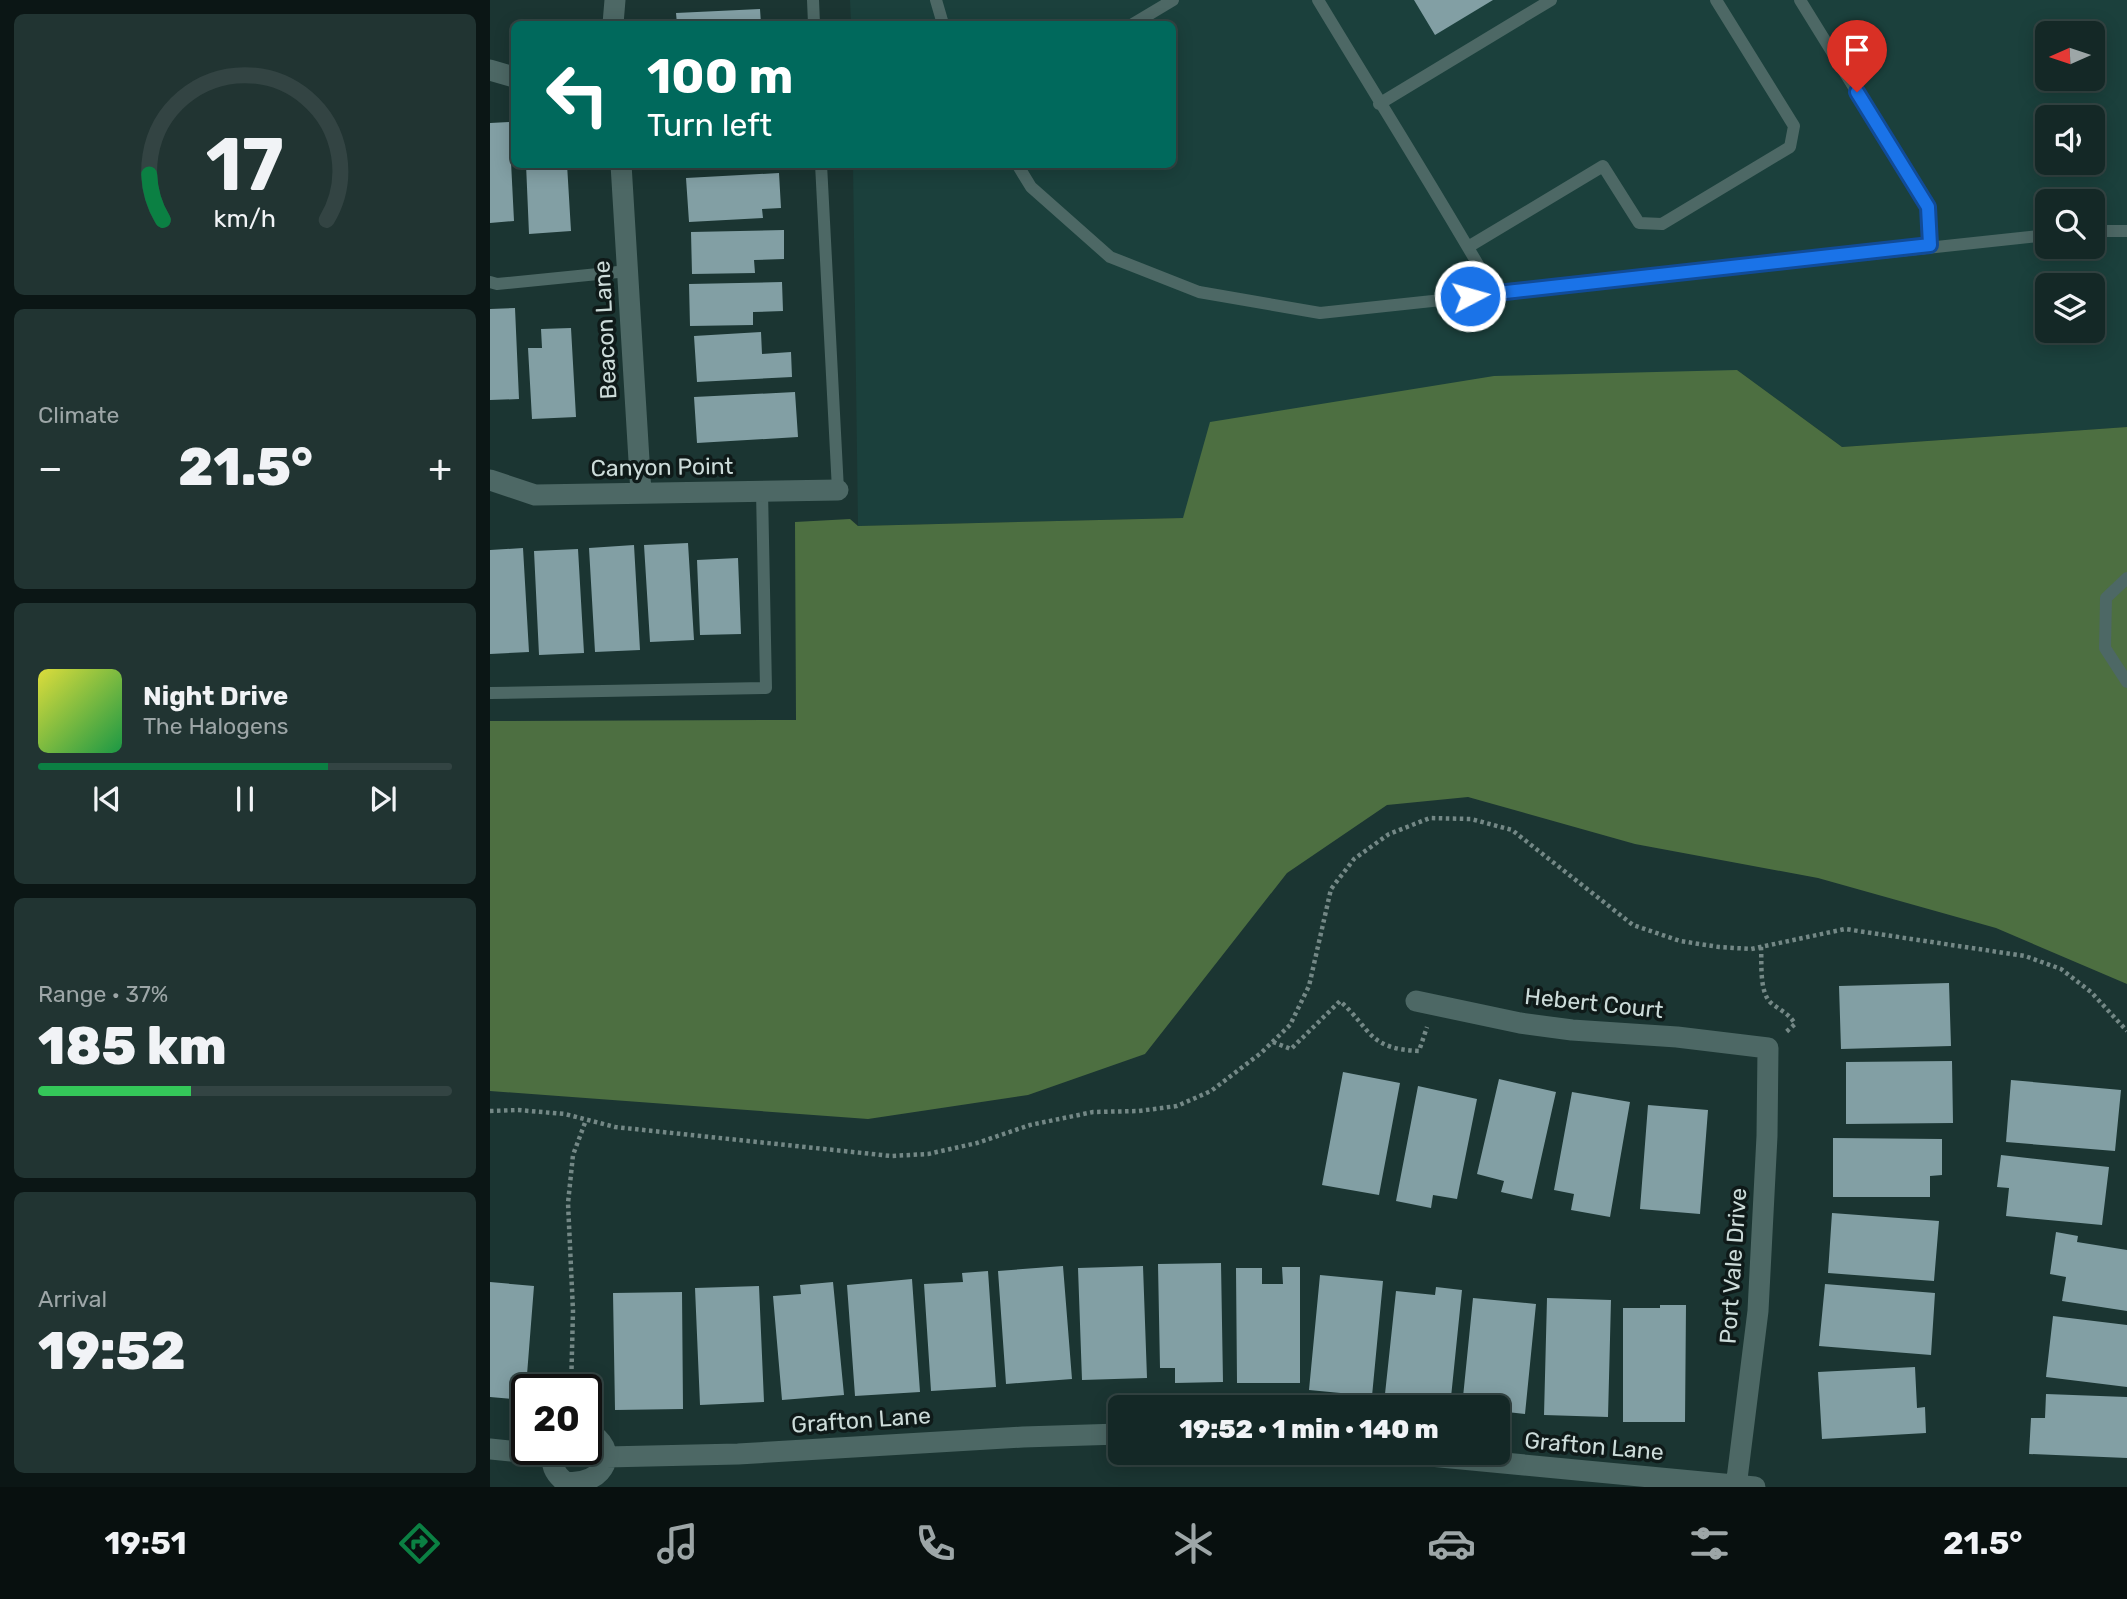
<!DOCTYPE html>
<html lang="en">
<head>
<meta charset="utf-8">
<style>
  body { margin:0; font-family:Rubik,sans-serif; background:#213432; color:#f1f3f6; height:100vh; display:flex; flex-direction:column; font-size:26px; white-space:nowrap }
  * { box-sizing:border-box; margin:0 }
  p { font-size:23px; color:#9da6a7 }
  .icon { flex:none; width:38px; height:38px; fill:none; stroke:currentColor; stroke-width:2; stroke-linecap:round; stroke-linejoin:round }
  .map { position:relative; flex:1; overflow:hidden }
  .panel { display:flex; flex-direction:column; gap:14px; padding:14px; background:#0b1615; width:490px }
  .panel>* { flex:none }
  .hud { position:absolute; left:21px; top:21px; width:665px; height:147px; border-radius:10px; box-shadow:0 4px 18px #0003,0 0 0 2px #334443; background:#00695c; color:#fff; overflow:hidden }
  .needle { width:46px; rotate:267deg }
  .fabs { position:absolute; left:1545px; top:21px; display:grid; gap:14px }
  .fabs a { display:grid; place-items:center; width:70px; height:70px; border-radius:10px; background:#142826; box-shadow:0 4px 18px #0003,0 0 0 2px #334443; font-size:35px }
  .speed { position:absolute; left:21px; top:1374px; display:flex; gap:14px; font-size:35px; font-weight:700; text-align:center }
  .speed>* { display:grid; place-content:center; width:91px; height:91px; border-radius:50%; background:#142826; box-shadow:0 4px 18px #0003,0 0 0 2px #334443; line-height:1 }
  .speed .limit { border:4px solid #111; border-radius:10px; background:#fff; color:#111 }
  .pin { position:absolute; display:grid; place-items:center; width:60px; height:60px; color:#fff; margin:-72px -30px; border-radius:50% 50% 50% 0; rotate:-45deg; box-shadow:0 0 7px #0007 }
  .pin .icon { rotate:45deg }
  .me { position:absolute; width:77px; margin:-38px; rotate:84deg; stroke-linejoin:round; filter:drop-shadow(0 0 5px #0008) }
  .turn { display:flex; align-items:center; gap:24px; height:147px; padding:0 21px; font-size:32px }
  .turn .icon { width:91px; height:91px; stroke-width:2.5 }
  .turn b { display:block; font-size:49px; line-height:60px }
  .big { font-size:52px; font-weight:800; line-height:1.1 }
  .panel .widget { flex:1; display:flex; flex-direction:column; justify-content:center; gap:10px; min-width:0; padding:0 24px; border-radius:10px; background:#213432 }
  .panel .dial { align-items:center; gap:0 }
  .dial svg { height:182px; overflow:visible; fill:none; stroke:#334443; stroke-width:7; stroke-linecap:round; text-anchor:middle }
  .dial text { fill:#f1f3f6; stroke:none }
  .song { display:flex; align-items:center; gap:21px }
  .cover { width:84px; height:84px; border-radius:10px; background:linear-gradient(135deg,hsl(60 70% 55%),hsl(140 70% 35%)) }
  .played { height:7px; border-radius:4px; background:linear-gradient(90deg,#0b8043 70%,#334443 70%) }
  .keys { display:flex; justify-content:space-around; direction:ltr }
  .heat { display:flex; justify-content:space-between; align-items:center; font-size:38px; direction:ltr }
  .charge { height:10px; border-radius:5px; background:linear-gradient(90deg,#34c759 37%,#334443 0) }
  .trip { position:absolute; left:618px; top:1395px; width:402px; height:70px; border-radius:10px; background:#142826; box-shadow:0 4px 18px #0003,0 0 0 2px #334443; font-weight:800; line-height:70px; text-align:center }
  .menu { display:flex; height:112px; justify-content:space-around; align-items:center; background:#08100f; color:#9da6a7 }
  .menu .icon { width:49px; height:49px }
  .menu .selected { color:#0b8043 }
  .menu b { font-size:32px; color:#f1f3f6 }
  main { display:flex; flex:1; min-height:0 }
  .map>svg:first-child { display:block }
</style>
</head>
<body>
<main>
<section class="panel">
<div class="widget dial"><svg viewBox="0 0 100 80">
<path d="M14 69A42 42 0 1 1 86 69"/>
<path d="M14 69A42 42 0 0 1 8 49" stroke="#0b8043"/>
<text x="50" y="56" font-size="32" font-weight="700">17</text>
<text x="50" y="72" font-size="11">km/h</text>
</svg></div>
<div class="widget"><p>Climate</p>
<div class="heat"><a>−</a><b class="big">21.5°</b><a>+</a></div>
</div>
<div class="widget">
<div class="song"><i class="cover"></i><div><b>Night Drive</b><p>The Halogens</p></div></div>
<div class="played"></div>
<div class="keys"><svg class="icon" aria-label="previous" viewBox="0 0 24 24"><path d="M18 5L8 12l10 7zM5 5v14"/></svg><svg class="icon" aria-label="pause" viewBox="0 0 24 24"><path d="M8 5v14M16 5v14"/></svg><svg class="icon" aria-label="next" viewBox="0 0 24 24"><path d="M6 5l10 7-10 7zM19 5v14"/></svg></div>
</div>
<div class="widget"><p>Range · 37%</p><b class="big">185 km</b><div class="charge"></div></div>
<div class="widget"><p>Arrival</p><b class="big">19:52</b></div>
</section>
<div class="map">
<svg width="1637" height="1487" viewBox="0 0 1637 1487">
  <rect width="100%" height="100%" fill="#1b3532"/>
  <!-- built -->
  <path fill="#1b403c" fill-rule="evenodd" d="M360,0H1637V427L1352,447L1247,370L693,518L368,526L363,165L682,164V24H361ZM1558,33H1603V79H1558ZM1558,117H1603V163H1558ZM1558,201H1603V247H1558ZM1558,285H1603V331H1558Z"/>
  <!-- forest -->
  <path fill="#4d6f41" d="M1247,370L1352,447L1637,427V984L1506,928L1328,878L1145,844L978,797L897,805L797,873L655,1054L538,1095L378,1119L0,1091V721L306,720L305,522L360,519L368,526L693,518L720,422L1004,376Z"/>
  <!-- building -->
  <path fill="#829fa4" d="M924,0H1003L945,35Z
    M270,9L271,24H187L186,13Z
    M19,122L24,221L0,223V123Z
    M36,164H77L81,231L39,234Z
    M289,173L291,208L272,209L273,218L199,222L196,178Z
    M294,230V259L264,260L265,273L202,274L201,232Z
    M292,282L293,311L263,312V325L200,326L199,284Z
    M25,308L29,399L0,400V309Z
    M81,328L86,417L42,419L38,348H52L51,329Z
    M271,332L272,354L301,352L302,377L207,382L204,336Z
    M305,392L308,437L207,443L204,397Z
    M198,543L204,640L160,642L154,545Z
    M144,545L150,650L105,652L99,548Z
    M33,548L39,652L0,654V550Z
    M88,549L94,653L49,655L44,551Z
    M248,558L251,634L210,635L207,560Z
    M1459,983L1461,1046L1351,1049L1349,986Z
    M1462,1061L1463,1123L1356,1124V1062Z
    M853,1072L910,1083L889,1195L832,1185Z
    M1009,1079L1066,1092L1042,1199L1011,1192L1014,1181L987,1174Z
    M1521,1080L1631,1090L1625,1151L1516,1142Z
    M928,1086L987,1099L967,1199L943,1195L941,1208L906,1201Z
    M1082,1092L1140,1102L1120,1217L1081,1210L1084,1194L1064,1190Z
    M1158,1105L1218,1110L1210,1214L1150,1209Z
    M1343,1138L1452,1139V1175L1440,1176V1197H1343Z
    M1511,1155L1619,1167L1612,1225L1516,1216L1519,1188L1507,1187Z
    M1342,1213L1449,1221L1444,1281L1338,1273Z
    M1566,1232L1588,1236L1587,1242L1637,1250V1311L1572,1301L1576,1277L1560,1274Z
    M731,1263L733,1382L685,1383V1368H670L668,1264Z
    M573,1266L582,1379L516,1384L508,1271Z
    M653,1266L657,1378L592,1380L588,1268Z
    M792,1267H810V1383H747L746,1268H772V1284H793Z
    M498,1271L506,1387L441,1391L434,1284L473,1282L472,1273Z
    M830,1275L893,1281L882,1396L819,1390Z
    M422,1279L430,1392L365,1396L357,1285Z
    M0,1282L44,1286L35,1400L0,1397Z
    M343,1282L354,1395L292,1400L283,1296L311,1294L310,1285Z
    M1335,1284L1445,1293L1441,1355L1329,1346Z
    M269,1286L274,1402L210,1405L205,1288Z
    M946,1287L972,1290L960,1407H923L924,1397L895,1394L906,1291L945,1295Z
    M192,1292L193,1409L125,1410L123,1293Z
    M983,1298L1046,1304L1035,1414L1008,1411V1407H972Z
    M1057,1298L1121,1300L1118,1417L1054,1415Z
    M1170,1305H1196L1195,1422H1133V1308H1170Z
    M1563,1316L1637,1325V1387L1556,1377Z
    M1425,1367L1427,1408L1435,1407L1436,1433L1332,1439L1328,1372Z
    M1556,1394L1637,1397V1458L1539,1454L1541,1418H1555Z"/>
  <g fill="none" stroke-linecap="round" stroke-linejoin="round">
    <!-- path -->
    <path stroke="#748886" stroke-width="4.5" stroke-dasharray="3.5 3.5" stroke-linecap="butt" d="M1271,947C1272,962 1269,990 1280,1002C1289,1010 1299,1013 1305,1024L1295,1033
      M783,1042L801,1049L850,1001C882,1030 878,1049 929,1051L937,1027
      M0,1111L28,1110L75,1114L125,1127L401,1156L438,1154L487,1143L540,1125L603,1112L649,1111L687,1106L721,1091L771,1053L800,1025L819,986L841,889L864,859L899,834L940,818L981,819L1022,830L1143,925L1190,941L1229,947L1261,949L1355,929L1535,956L1571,969L1601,992L1637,1031
      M81,1390L83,1311L78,1203L83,1155L96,1120"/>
    <!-- service -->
    <path stroke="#4d6865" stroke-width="12" d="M323,0L324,24
      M446,0L453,24
      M828,0C887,98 948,194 1005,294
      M1310,0L1438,207L1440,245
      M643,24L683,0
      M889,104L1061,0
      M331,164L348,490
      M527,164L541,187L620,257L709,292L830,313L1558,235
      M1603,231H1637
      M978,247L1113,166L1149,223L1172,224L1300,147L1304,126L1226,0
      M0,282L7,284L138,271
      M1637,578L1616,598L1615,648L1637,682
      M0,693L276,688L272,491"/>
    <!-- minor -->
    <path stroke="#4d6865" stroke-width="21" d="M123,24L125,0
      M0,70L24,77
      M131,164L151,493
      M0,480L45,495L348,490
      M926,1001L1030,1023L1082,1030L1187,1037L1278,1048L1277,1136L1268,1311L1246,1487
      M0,1449L61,1455
      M62,1449C60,1464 64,1473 75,1482C115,1487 133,1448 96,1431
      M898,1452L1265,1487
      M116,1457L248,1454L533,1437L630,1434"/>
  </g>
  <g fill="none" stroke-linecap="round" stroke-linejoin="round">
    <defs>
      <path id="route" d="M980,296L1440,245L1438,207L1367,92"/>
    </defs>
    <!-- route casing -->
    <use href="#route" stroke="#114b97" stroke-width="18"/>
    <!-- route -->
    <use href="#route" stroke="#1a73e8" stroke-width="12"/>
  </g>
  <g text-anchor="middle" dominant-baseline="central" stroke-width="7" stroke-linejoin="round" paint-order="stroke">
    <!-- street labels -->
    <g font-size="23" fill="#ccdbd9" stroke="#0f1a19">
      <text transform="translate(115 330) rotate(-93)">Beacon Lane</text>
      <text transform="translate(172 467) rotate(-1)">Canyon Point</text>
      <text transform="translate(1104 1003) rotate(6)">Hebert Court</text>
      <text transform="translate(1243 1266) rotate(-86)">Port Vale Drive</text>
      <text transform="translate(371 1420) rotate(-4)">Grafton Lane</text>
      <text transform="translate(1104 1446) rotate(5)">Grafton Lane</text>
    </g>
  </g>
</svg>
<div class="fabs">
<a><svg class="needle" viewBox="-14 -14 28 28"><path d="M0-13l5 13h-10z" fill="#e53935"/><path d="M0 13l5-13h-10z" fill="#9da6a7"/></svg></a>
<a><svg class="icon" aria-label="sound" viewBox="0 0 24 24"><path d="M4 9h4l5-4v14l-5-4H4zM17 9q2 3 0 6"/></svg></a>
<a><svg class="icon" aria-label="search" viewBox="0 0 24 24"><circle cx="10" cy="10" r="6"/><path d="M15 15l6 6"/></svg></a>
<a><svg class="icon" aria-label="layers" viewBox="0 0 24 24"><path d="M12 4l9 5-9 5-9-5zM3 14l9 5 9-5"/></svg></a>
</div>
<div class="speed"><div class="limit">20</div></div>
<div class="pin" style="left:1367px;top:92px;background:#d93025"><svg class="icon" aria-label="arrive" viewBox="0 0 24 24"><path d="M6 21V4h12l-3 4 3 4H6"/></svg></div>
<svg class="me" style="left:980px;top:296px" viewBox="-20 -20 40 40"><circle r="17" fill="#1a73e8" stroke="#fff" stroke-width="3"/><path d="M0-11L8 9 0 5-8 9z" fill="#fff"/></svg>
<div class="trip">19:52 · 1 min · 140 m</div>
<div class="hud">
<div class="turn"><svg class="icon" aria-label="left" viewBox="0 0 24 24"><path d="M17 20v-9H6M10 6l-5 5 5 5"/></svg><div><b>100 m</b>Turn left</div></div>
</div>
</div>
</main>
<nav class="menu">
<b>19:51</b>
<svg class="icon selected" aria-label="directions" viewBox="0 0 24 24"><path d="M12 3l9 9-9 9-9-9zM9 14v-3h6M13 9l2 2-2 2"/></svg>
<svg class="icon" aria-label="music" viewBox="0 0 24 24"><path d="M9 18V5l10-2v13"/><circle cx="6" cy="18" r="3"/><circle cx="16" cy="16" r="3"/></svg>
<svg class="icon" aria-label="phone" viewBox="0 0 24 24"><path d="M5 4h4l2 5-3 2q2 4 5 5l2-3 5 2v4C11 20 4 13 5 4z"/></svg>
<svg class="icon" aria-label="climate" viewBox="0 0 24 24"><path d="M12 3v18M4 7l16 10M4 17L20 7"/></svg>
<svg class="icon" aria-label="car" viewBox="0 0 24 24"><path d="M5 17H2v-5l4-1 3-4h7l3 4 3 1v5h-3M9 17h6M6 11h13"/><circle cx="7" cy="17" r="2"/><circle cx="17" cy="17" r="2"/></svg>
<svg class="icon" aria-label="filters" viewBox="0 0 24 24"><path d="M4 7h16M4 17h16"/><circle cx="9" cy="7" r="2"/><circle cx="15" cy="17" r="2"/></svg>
<b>21.5°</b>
</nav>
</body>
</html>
